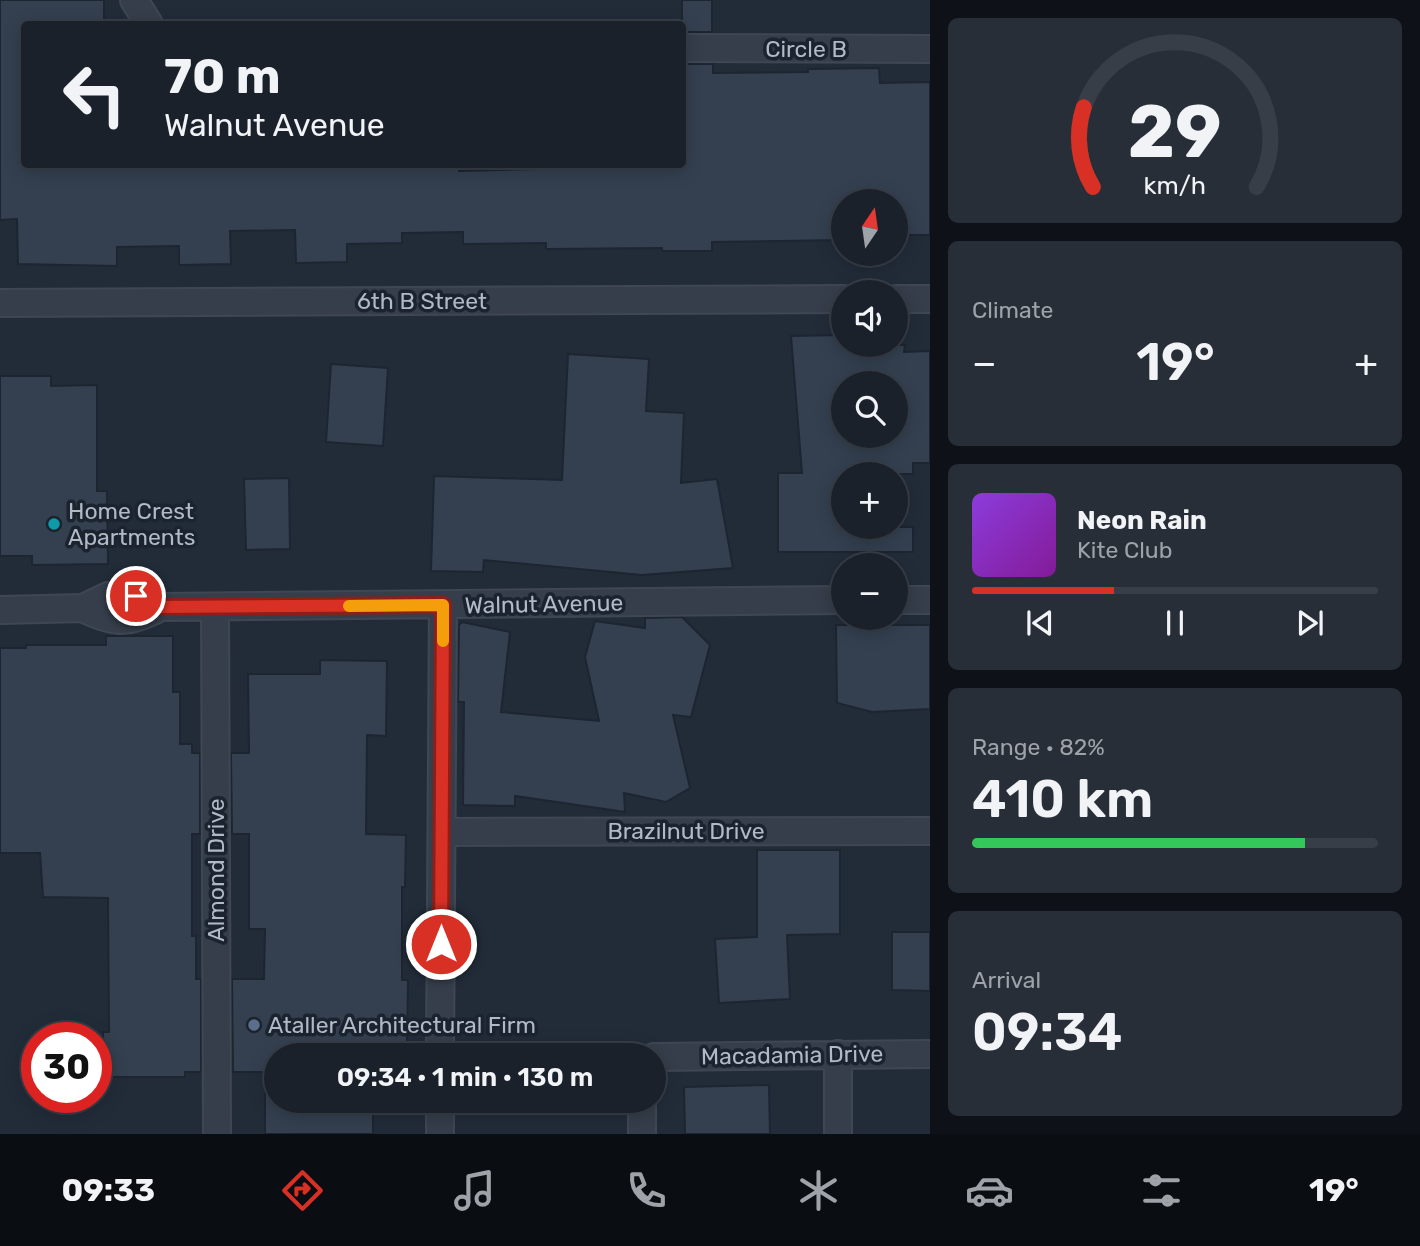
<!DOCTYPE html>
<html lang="en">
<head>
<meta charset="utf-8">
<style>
  body { margin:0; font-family:Rubik,sans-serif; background:#272e37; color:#f1f3f6; height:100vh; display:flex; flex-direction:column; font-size:26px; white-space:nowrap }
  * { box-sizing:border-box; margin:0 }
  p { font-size:23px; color:#9fa3a9 }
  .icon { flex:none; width:38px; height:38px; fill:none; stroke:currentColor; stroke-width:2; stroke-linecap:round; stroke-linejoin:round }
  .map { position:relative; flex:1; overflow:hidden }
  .drawer { display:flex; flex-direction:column; gap:18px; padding:18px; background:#0e1218; width:490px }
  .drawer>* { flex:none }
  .guide { position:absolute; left:21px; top:21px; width:665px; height:147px; border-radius:7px; box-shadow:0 4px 18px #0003,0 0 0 2px #383e47; background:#1a212b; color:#f1f3f6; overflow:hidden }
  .needle { width:46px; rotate:13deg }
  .controls { position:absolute; left:831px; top:189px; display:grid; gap:14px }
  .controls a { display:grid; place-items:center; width:77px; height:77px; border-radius:50%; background:#1a212b; box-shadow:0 4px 18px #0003,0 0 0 2px #383e47; font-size:35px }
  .speed { position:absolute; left:21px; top:1022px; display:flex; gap:14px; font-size:35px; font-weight:700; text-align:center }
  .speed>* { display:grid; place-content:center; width:91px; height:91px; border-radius:50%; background:#1a212b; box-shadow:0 4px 18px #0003,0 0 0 2px #383e47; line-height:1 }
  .speed .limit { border:10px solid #d22; background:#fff; color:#111 }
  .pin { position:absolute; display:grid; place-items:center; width:60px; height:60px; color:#fff; margin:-30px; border:4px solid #fff; border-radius:50%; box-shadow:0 2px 7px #0007 }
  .me { position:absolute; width:77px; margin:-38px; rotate:0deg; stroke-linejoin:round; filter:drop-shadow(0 0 5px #0008) }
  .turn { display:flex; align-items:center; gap:24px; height:147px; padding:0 28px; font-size:32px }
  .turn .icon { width:91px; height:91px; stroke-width:2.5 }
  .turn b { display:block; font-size:49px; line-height:60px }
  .big { font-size:52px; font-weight:600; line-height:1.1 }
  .drawer .tile { flex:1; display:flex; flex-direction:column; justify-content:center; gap:10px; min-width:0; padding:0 24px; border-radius:10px; background:#272e37 }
  .drawer .dial { align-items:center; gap:0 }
  .dial svg { height:182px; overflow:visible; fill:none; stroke:#383e47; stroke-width:7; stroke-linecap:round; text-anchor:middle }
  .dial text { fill:#f1f3f6; stroke:none }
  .song { display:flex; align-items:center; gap:21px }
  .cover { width:84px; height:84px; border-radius:10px; background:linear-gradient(135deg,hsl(270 70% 55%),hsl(290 70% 35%)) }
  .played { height:7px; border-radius:4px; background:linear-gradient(90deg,#d93025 35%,#383e47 35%) }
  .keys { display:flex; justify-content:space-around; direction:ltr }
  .heat { display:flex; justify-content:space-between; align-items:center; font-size:38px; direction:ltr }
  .charge { height:10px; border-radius:5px; background:linear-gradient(90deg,#34c759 82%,#383e47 0) }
  .trip { position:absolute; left:264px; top:1043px; width:402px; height:70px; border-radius:35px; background:#1a212b; box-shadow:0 4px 18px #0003,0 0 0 2px #383e47; font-weight:600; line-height:70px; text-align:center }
  .menu { display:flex; height:112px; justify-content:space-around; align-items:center; background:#0a0d11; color:#9fa3a9 }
  .menu .icon { width:49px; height:49px }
  .menu .selected { color:#d93025 }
  .menu b { font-size:32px; color:#f1f3f6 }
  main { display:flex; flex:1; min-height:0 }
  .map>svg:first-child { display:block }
</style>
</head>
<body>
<main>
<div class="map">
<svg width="930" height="1134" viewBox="0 0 930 1134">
  <rect width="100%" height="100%" fill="#222c39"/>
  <!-- building -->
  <path fill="#344050" stroke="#1d2530" stroke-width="2" fill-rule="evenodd" d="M0,0H104V24H24V164H93V168L151,167V164H293V168L346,167V169H404V165L459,164V171L682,165V64H713V73L808,72V69L879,68L880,83L930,82V235H896V201H844V240L712,242V251H662V248L546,249V243L463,244V232L402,233V243L347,244V262L296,263L295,230L230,231L231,264L179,265V246L117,247V266L18,264L17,219L0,220Z
    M682,0H712V32H682Z
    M844,335V345H905L904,352L930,351V463H913V474H844V527H913V552H778V473H802L791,336ZM844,383H896V436H844Z
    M568,354L649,359L646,411L684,413L681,483L717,479L733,568L642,575L484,560L483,572L431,571L434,476L562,480Z
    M331,364L388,368L383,446L326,442Z
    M0,376H51V386L97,385V491H107L108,564L32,565V556H0Z
    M289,478L290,549L246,550L244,479Z
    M682,617L710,645L691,717L673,715L690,788L666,802L624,793L625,812L515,796V806L463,805L464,702H458L459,625L462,622L510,632L501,712L599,721L585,657L595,621L645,628V618Z
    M836,625H930V709L872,712L837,703Z
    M106,636H173V692H180V744H192V753H200V834H192V936H196V979H201V1072H185V1077H104L103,1032H109L108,898L43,897L40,853H0V648H26V645H106Z
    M320,660L387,661L386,736L367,735L366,834L406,835L405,887H402V980H408L407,1047H322V1055H276V1101H373V1134H265V1072H233L232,979H264L265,929H249V834H232L231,753H249L248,674H320Z
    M757,850H840V934L787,935L790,999L719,1003L715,939L757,937Z
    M892,932H930V991L892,990Z
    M769,1085L770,1134H685L684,1087Z"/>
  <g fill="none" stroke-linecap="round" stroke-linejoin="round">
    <defs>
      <path id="street" d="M134,0L149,24
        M682,48L930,49
        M896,299H930
        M0,303L844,299
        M896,600H930
        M215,607L217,1134
        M83,608C115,624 129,624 161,607
        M0,610L83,608L108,596H136L161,607L844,600
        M442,832L930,831
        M838,1054V1134
        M440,1055L443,605
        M654,1057L930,1054
        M642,1101V1134
        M440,1134V1101"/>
    </defs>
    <!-- street casing -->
    <use href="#street" stroke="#3f4753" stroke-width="30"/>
    <!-- street -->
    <use href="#street" stroke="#353e4a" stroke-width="26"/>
  </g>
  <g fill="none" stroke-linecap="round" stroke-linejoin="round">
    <defs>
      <path id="route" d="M136,596L161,607L443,605L441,944"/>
    </defs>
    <!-- route casing -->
    <use href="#route" stroke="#8d1f18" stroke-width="18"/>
    <!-- route -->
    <use href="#route" stroke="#d93025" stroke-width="12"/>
    <!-- slow -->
    <path stroke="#f59e0b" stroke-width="12" d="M349,606L443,605V641"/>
  </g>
  <!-- markers -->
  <circle fill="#0f9aa8" stroke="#1b232e" stroke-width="2.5" cx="54" cy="524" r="7"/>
  <circle fill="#5c6f8a" stroke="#1b232e" stroke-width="2.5" cx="254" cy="1025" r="7"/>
  <g text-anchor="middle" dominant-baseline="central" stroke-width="7" stroke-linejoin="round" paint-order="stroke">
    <!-- street labels -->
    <g font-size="23" fill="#b0b9c6" stroke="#1b232e">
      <text x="806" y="49">Circle B</text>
      <text x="422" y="301">6th B Street</text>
      <text transform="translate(544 604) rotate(-1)">Walnut Avenue</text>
      <text x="686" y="831">Brazilnut Drive</text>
      <text transform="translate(216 870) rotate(-90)">Almond Drive</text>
      <text transform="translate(792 1055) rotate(-1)">Macadamia Drive</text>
    </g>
    <!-- poi labels -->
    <g font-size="23" fill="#b0b9c6" stroke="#1b232e" text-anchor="start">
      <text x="68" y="511">Home Crest<tspan x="68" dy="26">Apartments</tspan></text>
      <text x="268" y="1025">Ataller Architectural Firm</text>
    </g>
  </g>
</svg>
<div class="controls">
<a><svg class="needle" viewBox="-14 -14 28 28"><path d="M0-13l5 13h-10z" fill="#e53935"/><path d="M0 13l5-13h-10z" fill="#9fa3a9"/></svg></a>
<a><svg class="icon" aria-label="sound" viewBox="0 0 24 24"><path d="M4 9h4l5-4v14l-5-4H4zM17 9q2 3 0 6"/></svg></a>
<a><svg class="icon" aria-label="search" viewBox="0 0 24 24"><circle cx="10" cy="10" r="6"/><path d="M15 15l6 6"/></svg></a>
<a>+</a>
<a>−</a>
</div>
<div class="speed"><div class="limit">30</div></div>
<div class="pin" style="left:136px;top:596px;background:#d93025"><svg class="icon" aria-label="arrive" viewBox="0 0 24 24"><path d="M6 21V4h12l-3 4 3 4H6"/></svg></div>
<svg class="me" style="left:441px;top:944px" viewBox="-20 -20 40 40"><circle r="17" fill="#d93025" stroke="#fff" stroke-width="3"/><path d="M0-11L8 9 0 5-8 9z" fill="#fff"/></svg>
<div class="trip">09:34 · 1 min · 130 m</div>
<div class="guide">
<div class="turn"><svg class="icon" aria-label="left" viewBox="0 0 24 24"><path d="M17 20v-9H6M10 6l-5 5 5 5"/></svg><div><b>70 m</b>Walnut Avenue</div></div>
</div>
</div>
<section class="drawer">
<div class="tile dial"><svg viewBox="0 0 100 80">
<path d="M14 69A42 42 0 1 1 86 69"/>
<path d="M14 69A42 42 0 0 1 10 34" stroke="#d93025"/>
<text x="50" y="56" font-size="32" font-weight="700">29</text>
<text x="50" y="72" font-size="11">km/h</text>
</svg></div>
<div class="tile"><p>Climate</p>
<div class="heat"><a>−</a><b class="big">19°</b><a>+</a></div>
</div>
<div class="tile">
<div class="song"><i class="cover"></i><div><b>Neon Rain</b><p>Kite Club</p></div></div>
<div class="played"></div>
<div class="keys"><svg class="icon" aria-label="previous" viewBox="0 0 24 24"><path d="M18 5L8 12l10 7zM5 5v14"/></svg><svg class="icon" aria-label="pause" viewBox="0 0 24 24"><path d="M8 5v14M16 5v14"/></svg><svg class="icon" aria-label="next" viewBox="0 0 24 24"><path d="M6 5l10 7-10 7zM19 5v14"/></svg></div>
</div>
<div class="tile"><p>Range · 82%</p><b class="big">410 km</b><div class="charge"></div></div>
<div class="tile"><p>Arrival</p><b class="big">09:34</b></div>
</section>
</main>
<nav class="menu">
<b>09:33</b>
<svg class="icon selected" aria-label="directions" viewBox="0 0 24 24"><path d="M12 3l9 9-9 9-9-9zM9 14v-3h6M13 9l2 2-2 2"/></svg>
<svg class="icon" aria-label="music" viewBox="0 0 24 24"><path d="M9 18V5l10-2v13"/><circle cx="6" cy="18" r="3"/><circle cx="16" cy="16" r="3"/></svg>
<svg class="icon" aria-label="phone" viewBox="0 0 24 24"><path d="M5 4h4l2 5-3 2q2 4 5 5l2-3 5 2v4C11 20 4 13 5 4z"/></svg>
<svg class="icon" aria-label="climate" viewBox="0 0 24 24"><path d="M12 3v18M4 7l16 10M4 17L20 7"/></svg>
<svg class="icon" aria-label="car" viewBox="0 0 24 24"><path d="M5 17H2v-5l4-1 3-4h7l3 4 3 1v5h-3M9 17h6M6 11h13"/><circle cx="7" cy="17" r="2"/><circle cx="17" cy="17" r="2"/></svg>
<svg class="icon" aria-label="filters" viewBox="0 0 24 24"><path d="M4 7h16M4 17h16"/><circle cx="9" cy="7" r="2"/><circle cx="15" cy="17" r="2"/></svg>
<b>19°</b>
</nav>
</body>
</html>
